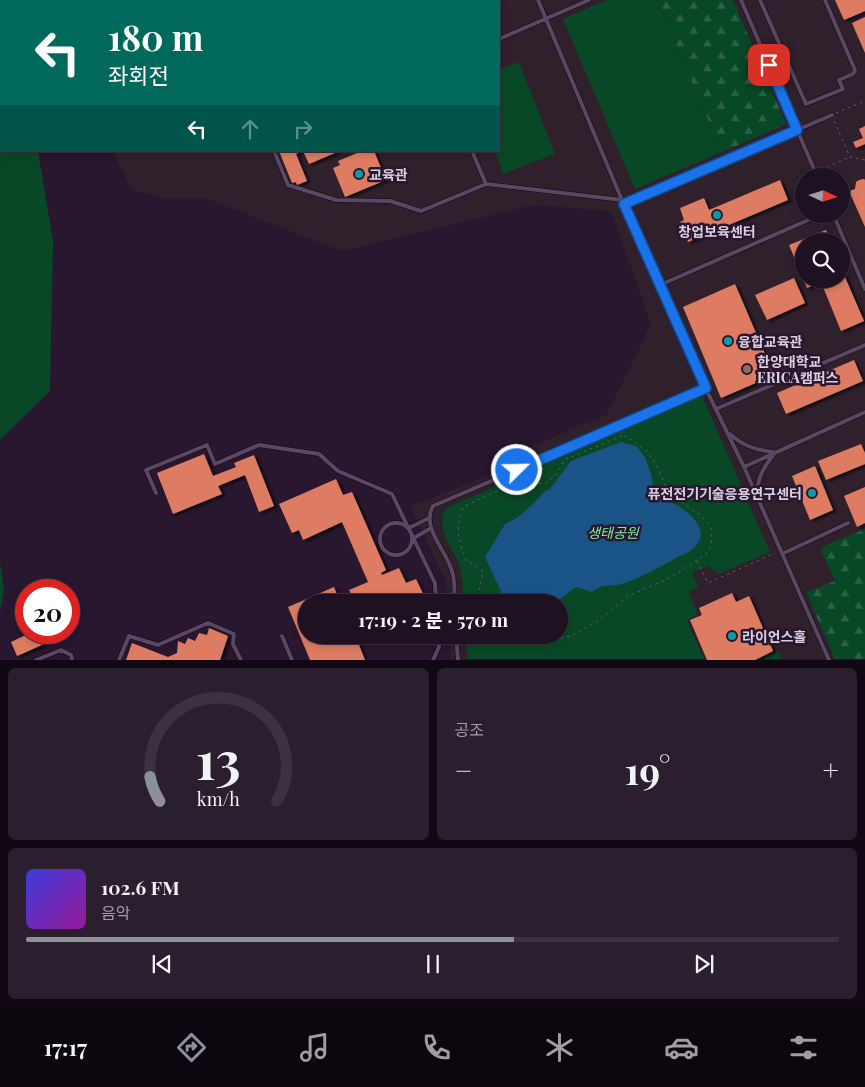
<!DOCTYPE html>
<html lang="ko">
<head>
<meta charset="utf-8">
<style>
  body { margin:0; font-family:"Playfair Display","Noto Sans KR",serif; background:#2b1f2f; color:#f1f3f6; height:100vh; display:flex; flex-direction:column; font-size:19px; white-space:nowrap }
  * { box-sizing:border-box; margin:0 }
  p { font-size:16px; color:#a19da5 }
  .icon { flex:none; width:28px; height:28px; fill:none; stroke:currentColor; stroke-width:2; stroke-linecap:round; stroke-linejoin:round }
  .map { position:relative; height:660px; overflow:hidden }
  .drawer { display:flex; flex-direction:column; gap:8px; padding:8px; background:#100913; flex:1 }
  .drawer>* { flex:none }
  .top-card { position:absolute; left:0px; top:0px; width:500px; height:152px; box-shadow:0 2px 8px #0003,0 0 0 1px #3c3140; background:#00695c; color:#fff; overflow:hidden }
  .needle { width:32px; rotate:94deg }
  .controls { position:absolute; left:795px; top:168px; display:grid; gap:10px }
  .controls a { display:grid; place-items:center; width:55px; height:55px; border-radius:50%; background:#1e1122; box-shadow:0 2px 8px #0003,0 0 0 1px #3c3140; font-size:25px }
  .speed { position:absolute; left:15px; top:579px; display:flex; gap:10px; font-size:25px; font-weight:700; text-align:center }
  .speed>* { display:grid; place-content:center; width:65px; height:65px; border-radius:50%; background:#1e1122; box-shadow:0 2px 8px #0003,0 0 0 1px #3c3140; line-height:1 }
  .speed .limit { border:8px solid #d22; background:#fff; color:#111 }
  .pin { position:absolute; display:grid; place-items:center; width:42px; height:42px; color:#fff; margin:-21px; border-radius:10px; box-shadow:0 2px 8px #0006 }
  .me { position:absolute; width:55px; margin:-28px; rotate:67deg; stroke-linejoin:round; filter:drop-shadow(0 0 4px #0008) }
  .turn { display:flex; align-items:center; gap:18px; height:105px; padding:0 25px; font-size:22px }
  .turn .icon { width:65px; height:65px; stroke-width:2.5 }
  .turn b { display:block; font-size:35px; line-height:42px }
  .lanes { display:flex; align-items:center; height:48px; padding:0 25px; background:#0003; justify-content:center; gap:25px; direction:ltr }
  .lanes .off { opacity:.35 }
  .big { font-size:38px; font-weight:700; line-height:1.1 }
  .drawer .card { flex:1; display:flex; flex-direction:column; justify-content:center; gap:8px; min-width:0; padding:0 18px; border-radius:8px; background:#2b1f2f }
  .drawer .dial { align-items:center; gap:0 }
  .dial svg { height:130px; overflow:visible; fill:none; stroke:#3c3140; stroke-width:7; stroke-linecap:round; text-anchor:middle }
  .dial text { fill:#f1f3f6; stroke:none }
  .song { display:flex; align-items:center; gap:15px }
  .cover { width:60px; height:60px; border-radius:8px; background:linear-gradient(135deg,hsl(240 70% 55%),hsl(300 70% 35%)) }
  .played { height:5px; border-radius:2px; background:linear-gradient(90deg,#8c9099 60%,#3c3140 60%) }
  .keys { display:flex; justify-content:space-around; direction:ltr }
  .heat { display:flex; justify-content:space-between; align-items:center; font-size:28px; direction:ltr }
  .drawer .tiles { flex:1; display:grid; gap:8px; grid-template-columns:1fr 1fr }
  .card:last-child { grid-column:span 2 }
  .trip { position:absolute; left:298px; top:594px; width:270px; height:50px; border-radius:25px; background:#1e1122; box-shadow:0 2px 8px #0003,0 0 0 1px #3c3140; font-weight:700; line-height:50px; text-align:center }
  .dock { display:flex; height:80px; justify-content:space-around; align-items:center; background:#0c070e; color:#a19da5 }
  .dock .icon { width:35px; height:35px }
  .dock .on { color:#8c9099 }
  .dock b { font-size:22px; color:#f1f3f6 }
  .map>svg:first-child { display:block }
</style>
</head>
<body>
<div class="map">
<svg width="865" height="660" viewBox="0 0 865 660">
  <defs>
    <pattern id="forest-firs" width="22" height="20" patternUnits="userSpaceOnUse" patternTransform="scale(1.25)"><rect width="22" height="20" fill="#084826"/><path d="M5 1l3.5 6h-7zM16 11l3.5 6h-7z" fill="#2b6145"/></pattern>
    <filter id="shadow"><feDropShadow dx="3.5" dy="2" stdDeviation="1" flood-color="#0009"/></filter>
  </defs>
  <rect width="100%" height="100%" fill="#28172e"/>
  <!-- education -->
  <path fill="#2f202c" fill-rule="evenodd" d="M65,0H865V659H451L449,635H559V602H447L446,582L410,506L506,469L521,451L607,414L651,324L611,211L534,205L342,251L205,198L167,199L132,190L112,151H499V1H65ZM804,176H841V214H804ZM804,241H841V279H804Z"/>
  <!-- green -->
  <path fill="#084826" d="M0,0H63L1,1V151H38L53,241L50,391L0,440Z
    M607,0H657L722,152L635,189L563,19Z
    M519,62L555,154L503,174L495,151H499V70Z
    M696,398H703L770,552L719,574L708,566L692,572L698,587L689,591L697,614L687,620L704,659H467L466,635H559V602H463C463,591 463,578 460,567C453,547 434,530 446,508Z
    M0,562L4,590L0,610Z
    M778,651L782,659H759Z"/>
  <!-- forest -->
  <path fill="url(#forest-firs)" d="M657,0H733L786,124L722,152Z
    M865,529V659H835L806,592L835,581L822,553V547Z"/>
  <!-- water -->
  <path fill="#1a5487" d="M621,442L636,446L645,457L651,474L655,497C675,500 718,526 693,549C690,552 684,554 680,556C663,565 634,582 617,585C603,587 605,583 592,592L576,587L560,599L549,602H506L485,557L505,524L517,518L534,503L545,491L550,489L571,461Z"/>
  <!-- building -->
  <path fill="#de7b63" filter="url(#shadow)" d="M835,0H865V11L844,20Z
    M865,17V53L852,23Z
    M865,126V144L856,148L853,142L863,138L859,129Z
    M279,151H303L296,154L307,181L297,185L296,182L292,183Z
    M303,151H335V153L309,164Z
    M362,151H374L386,180L345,197L333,168L340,165L338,161Z
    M864,179L865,180V227L849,191L855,189L856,182L859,180Z
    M780,180L788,200L688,242L680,222L684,220L680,208L704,198L709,210Z
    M826,230L830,241H804V279H841V268L864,321L841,331L821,282L807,288L789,245Z
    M794,278L805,303L767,320L755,295Z
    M735,284L774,375L721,398L683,307Z
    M854,360L863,381L786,414L777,393Z
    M861,444L865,453V464L826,480L818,461Z
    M204,454L213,476L236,467L234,463L254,455L274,506L259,512L245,475L218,486L222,494L173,514L157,473Z
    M815,466L833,510L810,520L792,476Z
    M336,479L343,495L352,492L386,570L381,573L382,575L399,568L406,583L416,579L427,602H355L349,590L368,582L342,522L303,540L299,530L292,533L279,504Z
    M865,487V523L857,527L844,496Z
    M334,587L340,602H306V635H355L365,660H310L288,607Z
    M732,593L736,602L749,596L773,651L755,660H707L690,620L702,615L699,608Z
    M209,628L228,636L220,660H126L132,643L168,657L177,653L178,641L185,644L188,638L195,641L199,633L207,635Z
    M32,632H55L53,636L50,637L51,641L17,656L11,642Z"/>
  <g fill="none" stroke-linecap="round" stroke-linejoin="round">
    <defs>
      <path id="lane" d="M211,0V1
        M256,0L257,1
        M333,0L334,1
        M538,0L622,200L706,389L744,467L865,412
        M741,0L817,176
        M760,0L806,104L843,89L839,80L853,74L855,70L825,0
        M245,1L248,0
        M499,39L589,0
        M274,151L288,185L336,200L390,201L421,211L486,184L622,200
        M472,151L486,184
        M624,204L832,115
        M833,214L865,289
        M660,285L822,214
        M716,409L865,345
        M730,434C743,446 756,450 773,452
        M744,467L829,660
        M156,493L146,470L207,445L215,464L259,445L319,454L338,471L392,494L435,583L436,602
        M758,495C756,479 764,467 774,454
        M380 539a16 16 0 1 1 32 0a16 16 0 1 1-32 0Z
        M409,528L429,518
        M414,538L431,528
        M782,554L848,523
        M455,602C454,594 455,584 453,575C449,552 420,529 433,506L706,389
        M456,635L458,660
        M282,636L292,660
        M36,660L61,650L71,655L72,660
        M119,660L129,636L158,645L208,623L234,634L233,644L241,660
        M433,660L439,647L438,635"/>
    </defs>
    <!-- lane casing -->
    <use href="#lane" stroke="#100316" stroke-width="5"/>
    <!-- path -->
    <path stroke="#67586d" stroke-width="1" stroke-dasharray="2.5 4" stroke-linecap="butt" d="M836,113L865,101
      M834,121L850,157L865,160
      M821,170L849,157
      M697,561L708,583L775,553
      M485,602L479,588L483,574L482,570L466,560C458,539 455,530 463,507L510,485L532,486L548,482L557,474L564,460L622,436
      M505,635L519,643L525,644L540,643L571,636L600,620L628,596L670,578L706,554L711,546L712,532L710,526L701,516L670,494L667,490C656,462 651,449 622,435L621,432"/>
    <!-- lane -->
    <use href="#lane" stroke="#5a4762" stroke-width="4"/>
  </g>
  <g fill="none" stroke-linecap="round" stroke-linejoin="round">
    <defs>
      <path id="route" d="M517,470L706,388L624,204L797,130L769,65"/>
    </defs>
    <!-- route casing -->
    <use href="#route" stroke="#114b97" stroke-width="12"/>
    <!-- route -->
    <use href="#route" stroke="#1a73e8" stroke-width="9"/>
  </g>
  <!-- markers -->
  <g fill="#0f9aa8" stroke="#28172e" stroke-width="2">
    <circle cx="359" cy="174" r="5"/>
    <circle cx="717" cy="215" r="5"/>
    <circle cx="728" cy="341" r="5"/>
    <circle cx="812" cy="493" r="5"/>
    <circle cx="732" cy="636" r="5"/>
  </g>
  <circle fill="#8d6e63" stroke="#28172e" stroke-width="2" cx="747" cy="369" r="5"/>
  <g text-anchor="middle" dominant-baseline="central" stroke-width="5" stroke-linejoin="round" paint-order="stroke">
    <!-- poi labels -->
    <g font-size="14" font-weight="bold" fill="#dacfdf" stroke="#28172e" text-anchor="start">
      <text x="369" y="174">교육관</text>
      <text x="717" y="231" text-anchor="middle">창업보육센터</text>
      <text x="738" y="341">융합교육관</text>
      <text x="757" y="361">한양대학교<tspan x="757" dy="16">ERICA캠퍼스</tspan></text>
      <text x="802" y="493" text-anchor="end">퓨전전기기술응용연구센터</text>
      <text x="742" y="636">라이언스홀</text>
    </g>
    <!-- park labels -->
    <g font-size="14" font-style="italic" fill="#74f2a2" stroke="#28172e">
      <text x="613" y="532">생태공원</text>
    </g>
  </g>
</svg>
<div class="controls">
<a><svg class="needle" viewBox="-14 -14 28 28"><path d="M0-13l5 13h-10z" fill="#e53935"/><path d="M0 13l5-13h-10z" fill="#a19da5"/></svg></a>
<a><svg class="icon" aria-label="search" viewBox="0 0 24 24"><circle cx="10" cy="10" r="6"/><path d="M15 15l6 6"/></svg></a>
</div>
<div class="speed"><div class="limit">20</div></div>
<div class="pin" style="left:769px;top:65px;background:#d93025"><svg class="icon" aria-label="arrive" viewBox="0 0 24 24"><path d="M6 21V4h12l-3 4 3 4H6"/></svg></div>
<svg class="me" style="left:517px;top:470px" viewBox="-20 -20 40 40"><circle r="17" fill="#1a73e8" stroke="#fff" stroke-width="3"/><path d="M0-11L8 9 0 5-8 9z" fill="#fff"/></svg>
<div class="trip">17:19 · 2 분 · 570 m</div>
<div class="top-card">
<div class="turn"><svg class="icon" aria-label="left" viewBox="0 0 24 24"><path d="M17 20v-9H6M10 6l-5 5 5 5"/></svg><div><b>180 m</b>좌회전</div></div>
<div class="lanes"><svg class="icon" aria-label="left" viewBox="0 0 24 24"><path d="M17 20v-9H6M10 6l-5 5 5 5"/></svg><svg class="icon off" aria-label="ahead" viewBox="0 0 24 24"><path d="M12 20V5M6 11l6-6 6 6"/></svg><svg class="icon off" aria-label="right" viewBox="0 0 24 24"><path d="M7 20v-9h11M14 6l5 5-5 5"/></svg></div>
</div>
</div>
<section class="drawer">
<div class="tiles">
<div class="card dial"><svg viewBox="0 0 100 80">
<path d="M14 69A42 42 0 1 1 86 69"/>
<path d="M14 69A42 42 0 0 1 8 54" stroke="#8c9099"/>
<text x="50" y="56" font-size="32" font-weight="700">13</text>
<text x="50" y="72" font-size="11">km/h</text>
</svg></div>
<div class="card"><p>공조</p>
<div class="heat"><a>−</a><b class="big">19°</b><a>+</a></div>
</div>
<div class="card">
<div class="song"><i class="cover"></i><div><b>102.6 FM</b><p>음악</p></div></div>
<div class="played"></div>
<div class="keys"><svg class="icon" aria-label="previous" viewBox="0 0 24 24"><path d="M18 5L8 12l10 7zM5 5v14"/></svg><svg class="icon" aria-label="pause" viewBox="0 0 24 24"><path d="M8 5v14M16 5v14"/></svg><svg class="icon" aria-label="next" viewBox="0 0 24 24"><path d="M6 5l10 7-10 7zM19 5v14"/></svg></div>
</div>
</div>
</section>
<nav class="dock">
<b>17:17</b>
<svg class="icon on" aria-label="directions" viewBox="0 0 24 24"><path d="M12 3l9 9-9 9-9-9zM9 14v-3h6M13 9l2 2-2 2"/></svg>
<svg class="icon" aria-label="music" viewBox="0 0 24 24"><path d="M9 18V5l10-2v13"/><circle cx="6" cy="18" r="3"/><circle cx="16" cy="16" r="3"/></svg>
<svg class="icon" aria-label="phone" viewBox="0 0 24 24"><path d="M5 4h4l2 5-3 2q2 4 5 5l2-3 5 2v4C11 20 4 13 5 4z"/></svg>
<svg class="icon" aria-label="climate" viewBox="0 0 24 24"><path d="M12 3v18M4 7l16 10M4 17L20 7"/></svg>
<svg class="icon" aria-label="car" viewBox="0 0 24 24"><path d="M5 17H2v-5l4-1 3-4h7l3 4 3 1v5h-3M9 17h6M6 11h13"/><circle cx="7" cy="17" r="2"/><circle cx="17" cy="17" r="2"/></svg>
<svg class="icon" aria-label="filters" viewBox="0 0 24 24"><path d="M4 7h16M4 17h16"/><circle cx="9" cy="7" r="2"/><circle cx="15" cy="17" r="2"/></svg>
</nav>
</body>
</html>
